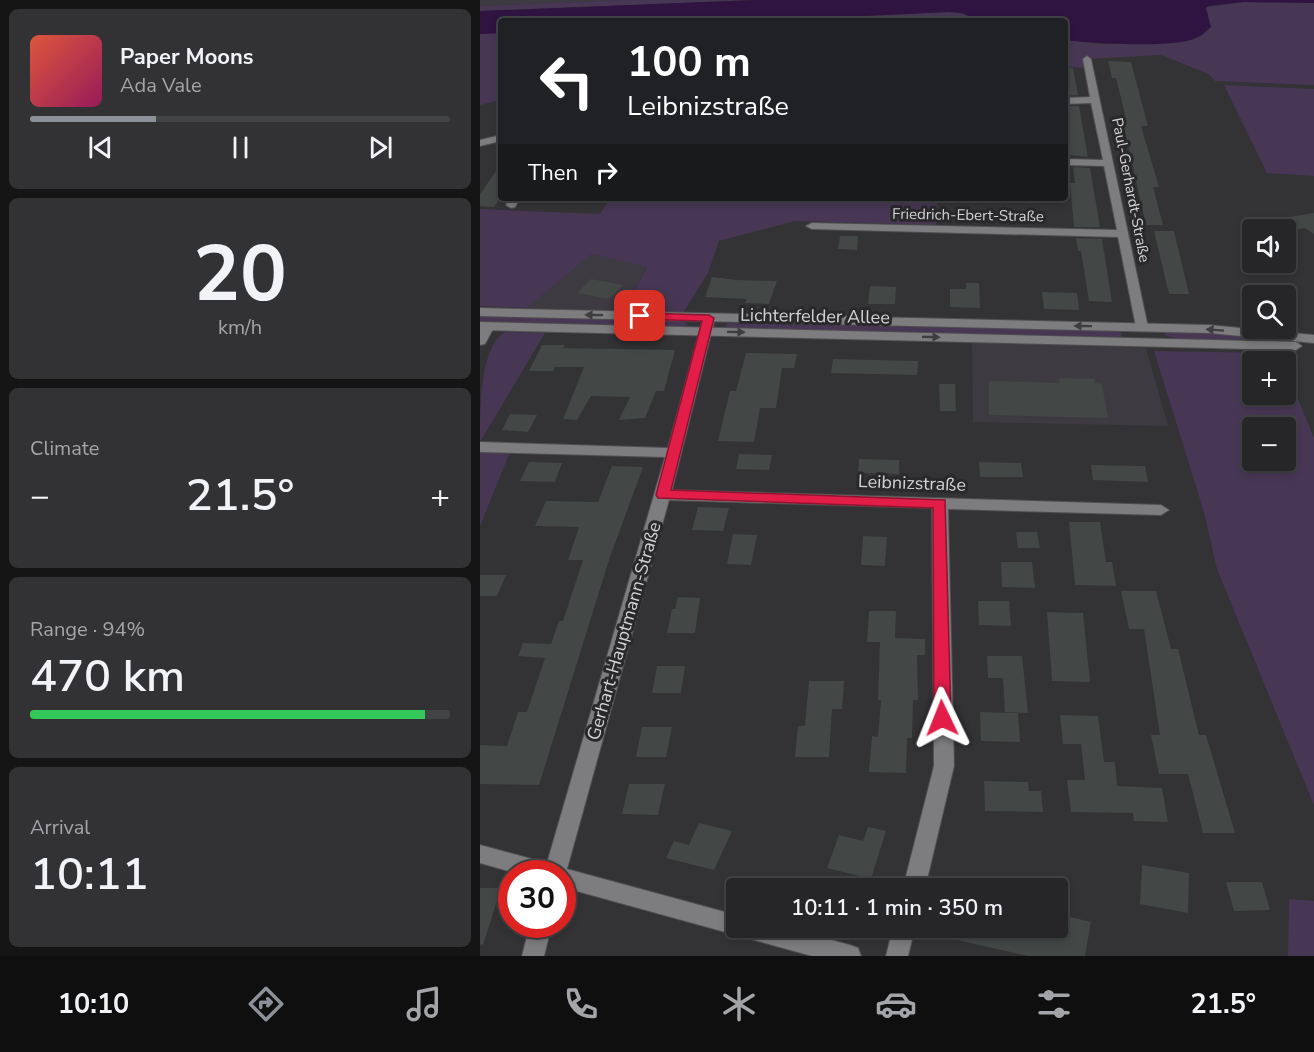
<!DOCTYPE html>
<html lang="en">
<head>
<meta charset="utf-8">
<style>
  body { margin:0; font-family:"Nunito Sans",sans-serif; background:#323234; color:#f1f3f6; height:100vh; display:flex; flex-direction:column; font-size:22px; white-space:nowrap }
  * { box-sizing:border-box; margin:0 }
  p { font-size:20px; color:#a4a5a8 }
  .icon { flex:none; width:33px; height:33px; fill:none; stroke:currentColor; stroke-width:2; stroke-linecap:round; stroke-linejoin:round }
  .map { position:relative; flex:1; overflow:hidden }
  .panel { display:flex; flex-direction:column; gap:9px; padding:9px; background:#151516; width:480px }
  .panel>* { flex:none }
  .banner { position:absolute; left:18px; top:18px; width:570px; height:183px; border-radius:6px; box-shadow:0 3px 9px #0003,0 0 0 2px #424345; background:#202124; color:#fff; overflow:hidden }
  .fabs { position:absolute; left:762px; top:219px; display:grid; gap:12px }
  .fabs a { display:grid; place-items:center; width:54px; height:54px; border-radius:6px; background:#262628; box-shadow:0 3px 9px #0003,0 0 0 2px #424345; font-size:30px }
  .speed { position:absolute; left:18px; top:860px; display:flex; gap:12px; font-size:30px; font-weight:700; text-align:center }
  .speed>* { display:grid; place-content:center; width:78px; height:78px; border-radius:50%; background:#262628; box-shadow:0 3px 9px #0003,0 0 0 2px #424345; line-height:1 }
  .speed .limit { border:9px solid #d22; background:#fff; color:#111 }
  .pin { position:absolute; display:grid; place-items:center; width:51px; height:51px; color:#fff; margin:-26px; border-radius:12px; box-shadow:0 3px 9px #0006 }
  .me { position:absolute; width:66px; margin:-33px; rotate:358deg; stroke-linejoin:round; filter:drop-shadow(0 0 4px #0008) }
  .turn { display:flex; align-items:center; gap:21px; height:126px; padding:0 30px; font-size:27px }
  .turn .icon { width:78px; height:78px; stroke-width:2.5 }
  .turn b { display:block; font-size:42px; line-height:51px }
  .then { display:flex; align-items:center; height:57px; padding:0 30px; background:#0003; gap:12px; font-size:22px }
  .big { font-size:45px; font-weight:600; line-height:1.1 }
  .panel .tile { flex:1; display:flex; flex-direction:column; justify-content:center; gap:9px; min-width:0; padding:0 21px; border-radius:9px; background:#323234 }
  .panel .dial { align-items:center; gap:0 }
  .dial b { font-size:78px; line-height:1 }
  .song { display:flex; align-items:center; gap:18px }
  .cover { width:72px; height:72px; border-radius:9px; background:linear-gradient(135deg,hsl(10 70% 55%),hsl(330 70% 35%)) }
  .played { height:6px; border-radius:3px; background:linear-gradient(90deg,#8c9099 30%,#424345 30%) }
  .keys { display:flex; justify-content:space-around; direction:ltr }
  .heat { display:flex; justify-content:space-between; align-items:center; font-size:33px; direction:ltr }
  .charge { height:9px; border-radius:4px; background:linear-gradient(90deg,#34c759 94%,#424345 0) }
  .trip { position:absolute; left:246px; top:878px; width:342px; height:60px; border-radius:6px; background:#262628; box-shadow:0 3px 9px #0003,0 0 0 2px #424345; font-weight:600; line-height:60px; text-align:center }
  .menu { display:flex; height:96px; justify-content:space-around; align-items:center; background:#0f0f10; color:#a4a5a8 }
  .menu .icon { width:42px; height:42px }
  .menu .active { color:#8c9099 }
  .menu b { font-size:27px; color:#f1f3f6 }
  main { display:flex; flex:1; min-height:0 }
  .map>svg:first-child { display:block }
</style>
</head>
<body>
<main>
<section class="panel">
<div class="tile">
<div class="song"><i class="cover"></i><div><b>Paper Moons</b><p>Ada Vale</p></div></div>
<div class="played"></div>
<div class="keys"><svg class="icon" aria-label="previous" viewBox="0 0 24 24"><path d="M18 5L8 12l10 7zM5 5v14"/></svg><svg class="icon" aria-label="pause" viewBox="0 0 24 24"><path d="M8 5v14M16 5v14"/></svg><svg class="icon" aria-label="next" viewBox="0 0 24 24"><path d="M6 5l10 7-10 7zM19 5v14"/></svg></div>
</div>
<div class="tile dial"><b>20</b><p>km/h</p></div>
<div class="tile"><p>Climate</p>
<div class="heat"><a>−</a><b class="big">21.5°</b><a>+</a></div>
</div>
<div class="tile"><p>Range · 94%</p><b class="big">470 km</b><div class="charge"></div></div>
<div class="tile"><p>Arrival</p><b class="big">10:11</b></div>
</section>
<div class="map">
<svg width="834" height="956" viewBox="0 0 834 956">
  <rect width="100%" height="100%" fill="#333235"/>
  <!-- built -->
  <path fill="#3e3a42" d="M0,0H146L0,6Z
    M112,254L167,266L143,311L47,308Z
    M492,342L666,348L688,426L493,422Z"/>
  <!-- green -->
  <path fill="#473754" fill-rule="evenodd" d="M146,0H275L0,11V6Z
    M764,2L834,3V85L735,81L729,74L681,55L606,59V68L585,67V40L621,44L702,42L726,7Z
    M469,12L482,13L489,16L488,21H279Z
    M21,33V108L16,101L0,105V34Z
    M744,85L834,89V176L787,173Z
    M130,198H457L456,225L315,221L239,241L228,273L203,313L143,311L167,267L112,254L47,308L0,306V209L120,214Z
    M0,315L198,320L208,324L204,327L0,321Z
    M247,323L641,331L642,337L246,328Z
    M686,331L776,337L780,340L699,339L684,335Z
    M25,332L65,333L0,442C0,409 0,346 25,332Z
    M674,351L799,353L802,361L772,362V394H806V370L834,438V805L737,569L724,512ZM772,428H806V460H772Z
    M0,450L30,452L0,526Z
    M809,899L834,901V956H808Z"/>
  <!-- water -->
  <path fill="#2f1341" d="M275,0H834V3L764,2L728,6L726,8L731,27C726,31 722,36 716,38C691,49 613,43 585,40V21H488L489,16L482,13L469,12L279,21H21V33L0,34V11Z"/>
  <!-- building -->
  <path fill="#434745" d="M628,61L651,62L668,126H661L679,187H673L683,225H666L642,118L645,114L636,78H632Z
    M585,68H593L598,95L585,96Z
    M585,106H599L608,157L590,155L588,141H585Z
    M21,164V196L14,207L0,206V194Z
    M593,167L610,168L620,227H594L590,183H595Z
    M834,213V234L825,228L806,232L791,220Z
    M674,231H694L709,294H689Z
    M360,236H378L377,250L358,249Z
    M596,238L622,239L632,302L609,301L601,251H598Z
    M232,277L257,280L297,281L289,304L265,303L267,299L225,297Z
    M111,279L143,285L129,299L97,293Z
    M486,283H499L500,308L470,307V289H486Z
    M390,286L416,287L415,304H388Z
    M562,292L597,293L599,310L564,309Z
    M62,345H85L83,348L195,350L184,391H176L165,418L139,420L150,397L111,396L97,420L83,419L104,367H75L73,371H49Z
    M266,353L317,354L314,368H302L296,408H280L274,442L238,441L250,391H256Z
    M353,359L438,361L437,375L351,373Z
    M579,378L615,379V383L622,384L628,418L509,415V381L580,383Z
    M459,384H475L476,411H460Z
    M30,414L57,415L48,432L22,430Z
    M259,454L292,455L289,470L256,469Z
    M379,459L419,460V474L378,473Z
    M49,462L82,463L75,482L40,481Z
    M499,462L541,463L543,477H500Z
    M611,465L665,466L668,482L613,480Z
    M132,466L163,467L129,560L59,785L0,784V745L27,746L38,712H47L65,658L38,656L43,643L71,644L79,621H83L103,560H88L99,527L55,526L66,501L118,502Z
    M218,507L249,508L243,531L212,530Z
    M589,522H620L626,562H632L636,586L595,585Z
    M536,532H557L560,548H538Z
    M253,534L277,535L271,565L247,564Z
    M383,536L407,537L405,566L381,565Z
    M521,562H552L555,588L522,587Z
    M0,575H26L17,596H0Z
    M641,591H676L691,649H698L719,735H726L755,833H723L708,774H679L671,735H680L664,629H649Z
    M198,597L220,598L215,633H187L192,609H195Z
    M498,601H529L531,626L499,625Z
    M389,611H416L415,638L445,639V655H437L438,700H433L432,738H427L426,773L389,772L392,736L398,737L401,700H398L400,642H387Z
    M567,612L603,613L610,682L572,681Z
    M507,656H542L548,713L525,712L523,678H508Z
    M177,666H205L201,693H172Z
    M329,681H364L362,709H352L349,757H315L318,726H325Z
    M500,712L538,713L540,742L501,741Z
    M580,715L618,716L624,762H635L637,786L682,788L688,822L654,821L653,813L591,812L587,780H605L601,744H583Z
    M162,727H192L186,757H156Z
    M504,781L548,782L549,791H561L563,812L505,811Z
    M149,784H185L178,815L142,814Z
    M219,823L252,831L234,870L186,858L194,841L209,845Z
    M388,827L406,831L391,879L347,868L359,835L383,841Z
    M662,865L709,873L708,913L660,904Z
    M746,882H782L790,910L754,911Z
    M0,888H21L3,945L0,944Z
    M582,915L611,922L605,956H548L446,933V927H578Z"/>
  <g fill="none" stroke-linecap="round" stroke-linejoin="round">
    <defs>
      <path id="street" d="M607,56L611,59L668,327L666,330H658L656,327L638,237L332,229L326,226L332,223L637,230L624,166L585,165V159L623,160L611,103L585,104V98L610,97L603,59Z
        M21,135V141L0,146V140Z
        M30,198H40L35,207L31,208L26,205Z
        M229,314L235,318L192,490L681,505L689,510L681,515L468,509L474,766L445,888H423L454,766L452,508L189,500L87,869L256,915V927H303L370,945L378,948L381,956H332L82,887V873H35L0,863V845L67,863L185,457L0,452V442L188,448L223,318Z
        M8,323L14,327L5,344L0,345V330L4,324Z
        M50,924H72L64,956H42Z
        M413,927H435L428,956H406Z"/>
      <path id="secondary" d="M0,308L729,325L834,335V343L729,333L0,316Z
        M0,322L816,342L822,346L816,350L0,330Z"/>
    </defs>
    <!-- street casing -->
    <use href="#street" stroke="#4f4e50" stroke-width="2"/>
    <!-- secondary casing -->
    <use href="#secondary" stroke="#4f4e50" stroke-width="2"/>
    <!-- street -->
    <use href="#street" fill="#7d7c7f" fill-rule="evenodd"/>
    <!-- secondary -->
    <use href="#secondary" fill="#7d7c7f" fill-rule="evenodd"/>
  </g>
  <!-- one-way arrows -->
  <defs><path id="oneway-solid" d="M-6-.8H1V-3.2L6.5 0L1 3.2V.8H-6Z" transform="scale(1.5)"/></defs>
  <g fill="#3e3d40">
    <use href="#oneway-solid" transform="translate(114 315) rotate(-179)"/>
    <use href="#oneway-solid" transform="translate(603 326) rotate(-179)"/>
    <use href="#oneway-solid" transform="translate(735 330) rotate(-176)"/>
    <use href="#oneway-solid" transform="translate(256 332) rotate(1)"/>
    <use href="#oneway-solid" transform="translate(451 337) rotate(1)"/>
  </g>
  <!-- route -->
  <path fill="#e11d48" stroke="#92132f" stroke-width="1.5" d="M160,313L229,315L234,318L191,490L465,500L471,718L468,723H456L454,718L453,508L178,498L176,495L222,321L156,319L154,316Z"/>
  <g text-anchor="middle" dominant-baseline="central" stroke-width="6" stroke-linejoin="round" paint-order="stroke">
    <!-- far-street labels -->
    <g font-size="15" fill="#d3d2d4" stroke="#29282b">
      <text transform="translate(651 190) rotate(79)">Paul-Gerhardt-Straße</text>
      <text transform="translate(488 215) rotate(1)">Friedrich-Ebert-Straße</text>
    </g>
    <!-- street labels -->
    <g font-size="18" fill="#d3d2d4" stroke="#29282b">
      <text transform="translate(335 316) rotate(1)">Lichterfelder Allee</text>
      <text transform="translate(432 483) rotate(2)">Leibnizstraße</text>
      <text transform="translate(144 631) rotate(-74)">Gerhart-Hauptmann-Straße</text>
    </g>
  </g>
</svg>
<div class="fabs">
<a><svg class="icon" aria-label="sound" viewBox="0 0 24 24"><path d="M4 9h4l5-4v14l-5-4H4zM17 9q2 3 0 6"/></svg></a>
<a><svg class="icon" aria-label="search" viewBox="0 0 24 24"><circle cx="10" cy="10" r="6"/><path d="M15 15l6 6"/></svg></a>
<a>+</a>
<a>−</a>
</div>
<div class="speed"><div class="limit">30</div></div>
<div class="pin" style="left:160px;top:316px;background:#d93025"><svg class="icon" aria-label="arrive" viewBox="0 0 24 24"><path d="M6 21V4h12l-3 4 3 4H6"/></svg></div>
<svg class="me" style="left:462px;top:718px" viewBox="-20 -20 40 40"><path d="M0-17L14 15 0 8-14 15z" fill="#e11d48" stroke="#fff" stroke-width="4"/></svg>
<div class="trip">10:11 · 1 min · 350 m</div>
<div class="banner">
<div class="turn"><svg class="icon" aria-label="left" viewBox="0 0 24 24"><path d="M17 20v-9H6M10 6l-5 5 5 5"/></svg><div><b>100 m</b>Leibnizstraße</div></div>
<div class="then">Then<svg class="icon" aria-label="right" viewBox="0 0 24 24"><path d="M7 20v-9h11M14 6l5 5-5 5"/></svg></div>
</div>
</div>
</main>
<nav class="menu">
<b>10:10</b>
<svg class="icon active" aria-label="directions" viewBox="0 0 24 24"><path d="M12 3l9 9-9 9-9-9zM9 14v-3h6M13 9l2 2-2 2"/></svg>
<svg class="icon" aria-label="music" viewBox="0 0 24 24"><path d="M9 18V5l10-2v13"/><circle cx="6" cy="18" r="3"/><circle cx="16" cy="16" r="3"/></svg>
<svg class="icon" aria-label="phone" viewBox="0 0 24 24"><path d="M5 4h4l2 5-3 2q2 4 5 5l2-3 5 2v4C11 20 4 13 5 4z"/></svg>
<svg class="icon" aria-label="climate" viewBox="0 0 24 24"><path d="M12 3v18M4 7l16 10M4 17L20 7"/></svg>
<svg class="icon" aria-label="car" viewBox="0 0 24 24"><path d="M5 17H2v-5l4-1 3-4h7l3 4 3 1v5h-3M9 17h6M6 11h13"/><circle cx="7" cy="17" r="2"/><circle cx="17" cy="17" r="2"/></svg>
<svg class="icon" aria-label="filters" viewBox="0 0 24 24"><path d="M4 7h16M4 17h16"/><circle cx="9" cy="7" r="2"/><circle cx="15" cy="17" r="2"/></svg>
<b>21.5°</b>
</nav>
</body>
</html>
